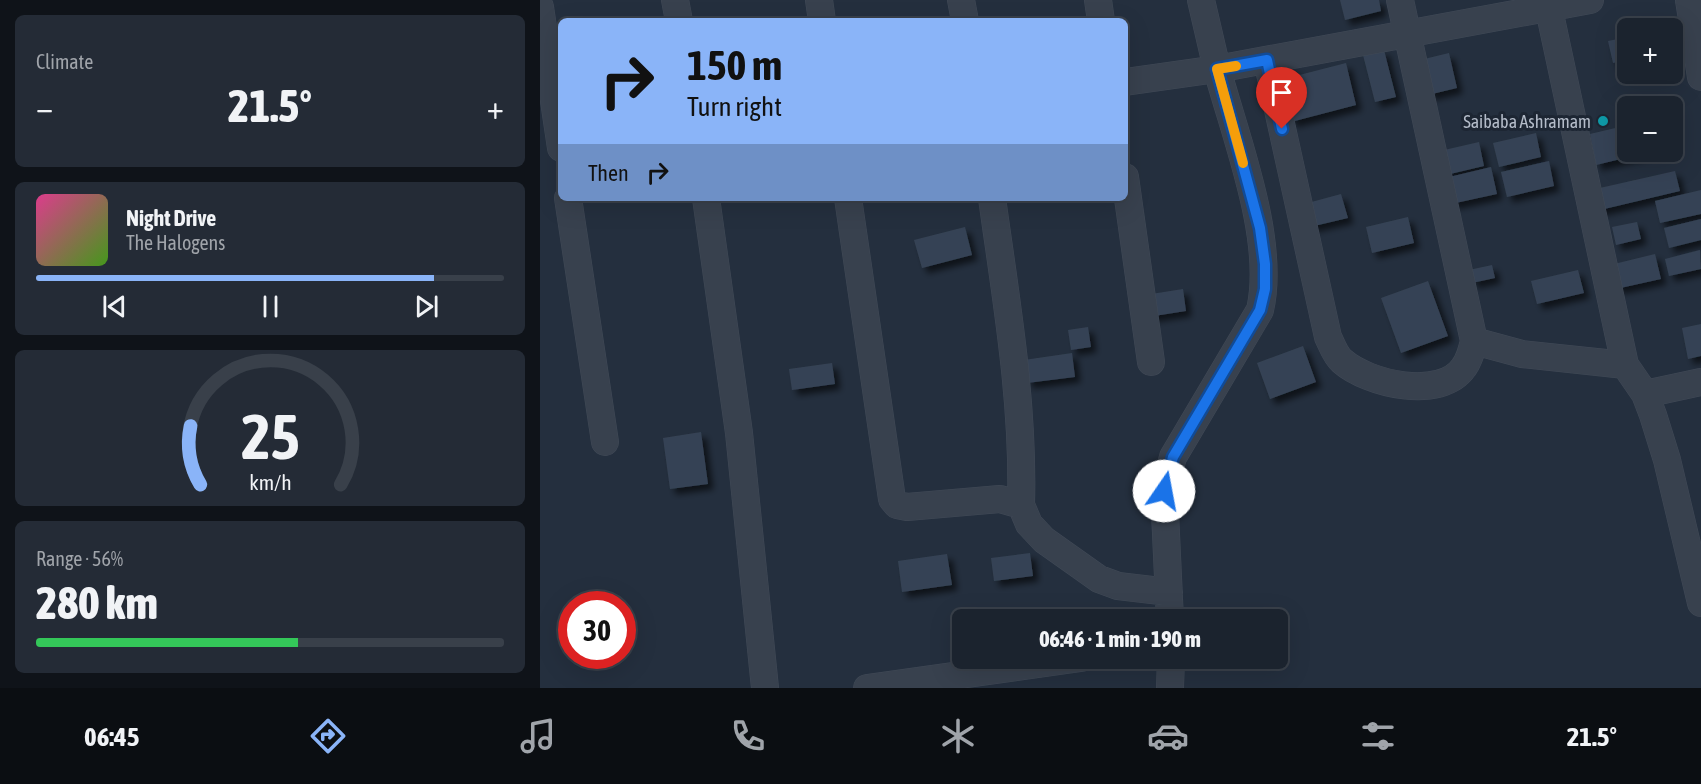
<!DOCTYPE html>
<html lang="en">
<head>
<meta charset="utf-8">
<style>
  body { margin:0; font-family:"Asap Condensed",sans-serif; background:#242b36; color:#f1f3f6; height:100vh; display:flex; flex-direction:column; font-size:22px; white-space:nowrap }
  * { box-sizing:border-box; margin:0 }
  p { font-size:20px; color:#a0a4aa }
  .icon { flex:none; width:33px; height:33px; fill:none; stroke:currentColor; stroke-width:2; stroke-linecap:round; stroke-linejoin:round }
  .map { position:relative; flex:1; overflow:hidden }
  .side { display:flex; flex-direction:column; gap:15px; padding:15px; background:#0f1319; width:540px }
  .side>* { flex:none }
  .banner { position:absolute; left:18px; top:18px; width:570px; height:183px; border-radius:9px; box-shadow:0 6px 24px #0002,0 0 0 2px #39404a; background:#8ab4f8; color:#111; overflow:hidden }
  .controls { position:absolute; left:1077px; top:18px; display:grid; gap:12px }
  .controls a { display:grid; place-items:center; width:66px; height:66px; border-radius:9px; background:#1b232e; box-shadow:0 6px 24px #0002,0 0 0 2px #39404a; font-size:30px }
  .speed { position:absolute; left:18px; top:591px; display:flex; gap:12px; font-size:30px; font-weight:700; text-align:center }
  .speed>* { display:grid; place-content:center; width:78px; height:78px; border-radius:50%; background:#1b232e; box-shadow:0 6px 24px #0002,0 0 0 2px #39404a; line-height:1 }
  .speed .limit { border:9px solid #d22; background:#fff; color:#111 }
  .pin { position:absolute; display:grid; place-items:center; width:51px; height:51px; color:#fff; margin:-62px -26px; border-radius:50% 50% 50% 0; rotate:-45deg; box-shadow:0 0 6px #0007 }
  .pin .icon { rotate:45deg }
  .me { position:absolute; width:66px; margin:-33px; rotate:12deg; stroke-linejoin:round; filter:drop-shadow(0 0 4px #0008) }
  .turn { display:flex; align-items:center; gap:21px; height:126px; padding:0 30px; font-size:27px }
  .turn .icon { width:78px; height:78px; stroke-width:2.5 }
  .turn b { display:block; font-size:42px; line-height:51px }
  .then { display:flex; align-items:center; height:57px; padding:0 30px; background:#0003; gap:12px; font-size:22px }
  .big { font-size:45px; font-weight:800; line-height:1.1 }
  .side .widget { flex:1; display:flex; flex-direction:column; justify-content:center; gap:9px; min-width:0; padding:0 21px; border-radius:9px; background:#242b36 }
  .side .dial { align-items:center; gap:0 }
  .dial svg { height:156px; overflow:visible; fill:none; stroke:#39404a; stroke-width:7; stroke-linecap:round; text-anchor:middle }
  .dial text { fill:#f1f3f6; stroke:none }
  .song { display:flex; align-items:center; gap:18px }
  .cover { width:72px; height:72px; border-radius:9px; background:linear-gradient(135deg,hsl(330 70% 55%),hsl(100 70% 35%)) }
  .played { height:6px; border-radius:3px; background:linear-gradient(90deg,#8ab4f8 85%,#39404a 85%) }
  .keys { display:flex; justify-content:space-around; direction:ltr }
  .heat { display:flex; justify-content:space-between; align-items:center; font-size:33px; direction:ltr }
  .charge { height:9px; border-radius:4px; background:linear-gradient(90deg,#34c759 56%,#39404a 0) }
  .trip { position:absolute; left:412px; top:609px; width:336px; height:60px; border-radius:9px; background:#1b232e; box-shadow:0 6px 24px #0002,0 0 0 2px #39404a; font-weight:800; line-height:60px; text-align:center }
  .dock { display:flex; height:96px; justify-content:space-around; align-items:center; background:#0b0e12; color:#a0a4aa }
  .dock .icon { width:42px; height:42px }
  .dock .active { color:#8ab4f8 }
  .dock b { font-size:27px; color:#f1f3f6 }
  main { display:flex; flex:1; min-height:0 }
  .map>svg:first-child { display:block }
</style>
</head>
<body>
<main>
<section class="side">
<div class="widget"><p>Climate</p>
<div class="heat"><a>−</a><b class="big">21.5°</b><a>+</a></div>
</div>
<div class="widget">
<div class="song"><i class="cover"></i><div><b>Night Drive</b><p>The Halogens</p></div></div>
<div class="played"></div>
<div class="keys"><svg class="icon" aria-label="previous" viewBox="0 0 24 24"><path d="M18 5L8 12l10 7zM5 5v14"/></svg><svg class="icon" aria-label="pause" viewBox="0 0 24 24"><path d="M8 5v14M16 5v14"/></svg><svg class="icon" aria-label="next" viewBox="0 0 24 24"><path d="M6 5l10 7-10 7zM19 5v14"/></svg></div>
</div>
<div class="widget dial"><svg viewBox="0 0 100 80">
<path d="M14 69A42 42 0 1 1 86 69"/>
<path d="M14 69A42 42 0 0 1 9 39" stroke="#8ab4f8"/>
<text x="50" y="56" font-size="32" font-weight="700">25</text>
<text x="50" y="72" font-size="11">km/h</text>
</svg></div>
<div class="widget"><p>Range · 56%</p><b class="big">280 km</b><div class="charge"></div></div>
</section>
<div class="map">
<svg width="1161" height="688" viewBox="0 0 1161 688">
  <defs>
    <filter id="shadow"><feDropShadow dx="5.5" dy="5.5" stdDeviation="3" flood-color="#0009"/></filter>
  </defs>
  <rect width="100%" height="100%" fill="#242f3e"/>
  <!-- building -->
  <path fill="#364354" filter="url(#shadow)" d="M800,0H839L841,11L805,20Z
    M1088,37V60L1073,63L1068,41Z
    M844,50L856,97L835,102L823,55Z
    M909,53L917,88L888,95L880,60Z
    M806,63L816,105L751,122L740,80Z
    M1088,125V152H1110L1056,165L1050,134Z
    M996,133L1001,157L959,167L953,143Z
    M939,142L944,166L906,175L900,151Z
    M1009,161L1014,186L967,197L961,172Z
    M951,167L957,194L911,204L905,178Z
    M1135,171L1140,191L1056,211L1051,190Z
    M1161,190V214L1120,223L1115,201Z
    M801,194L808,218L770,227L764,204Z
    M868,217L874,243L832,253L826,227Z
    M1161,219V240L1129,248L1124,228Z
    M1097,222L1101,239L1076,245L1072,227Z
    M425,227L432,255L382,268L374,240Z
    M1160,250L1161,269L1129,276L1125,259Z
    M1115,254L1121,279L1076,289L1070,265Z
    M952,265L955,278L932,283L929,270Z
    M1038,270L1044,293L997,304L991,281Z
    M888,281L908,336L861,353L841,298Z
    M643,289L646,311L608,317L605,295Z
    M1161,324V356L1148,359L1142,328Z
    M548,327L551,347L531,350L528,330Z
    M763,346L776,382L730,399L717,363Z
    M532,353L535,377L487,383L484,360Z
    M292,363L295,384L252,390L249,369Z
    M161,432L168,484L130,489L123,438Z
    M490,553L493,576L454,581L451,558Z
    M407,554L412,585L362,592L358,561Z"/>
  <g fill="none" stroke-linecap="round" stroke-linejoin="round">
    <defs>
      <path id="minor" d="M135,0L139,21
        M279,0L282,21
        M421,0L425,21
        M558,0L561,21
        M661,0L677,69L1050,0
        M1007,0L1085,365L1105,394L1113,415L1127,460L1161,603
        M1149,0L1161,77
        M0,7L21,148
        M727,60L788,337C792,345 795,355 802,361C828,384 901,401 924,367C930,359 932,349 934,341L860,0
        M585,82L677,69C696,139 736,240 720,310L633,457L624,491L630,620
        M585,177L611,362
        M28,198L65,442
        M166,198L199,433L225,688
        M308,198L352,499L357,505L367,507L460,499L481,505L489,524L504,540L559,579L578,586L629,592
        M452,198C466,300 484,401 481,505
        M934,341L982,354L1085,365
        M1105,394L1161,382
        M327,688L541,658
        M630,688L631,658"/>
    </defs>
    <!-- minor casing -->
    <use href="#minor" stroke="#414a57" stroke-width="28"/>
    <!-- minor -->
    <use href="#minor" stroke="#38414e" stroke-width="27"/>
  </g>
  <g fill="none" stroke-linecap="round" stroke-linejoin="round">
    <defs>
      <path id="route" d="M624,491L633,457L720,310L725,289V264L720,228L677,69L727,60L742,129"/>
    </defs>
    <!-- route casing -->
    <use href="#route" stroke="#114b97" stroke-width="15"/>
    <!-- route -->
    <use href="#route" stroke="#1a73e8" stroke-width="10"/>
    <!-- slow -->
    <path stroke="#f59e0b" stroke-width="10" d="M696,66L677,69L703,163"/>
  </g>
  <!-- markers -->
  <circle fill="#0f9aa8" stroke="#1d2633" stroke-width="2" cx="1063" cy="121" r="6"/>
  <g text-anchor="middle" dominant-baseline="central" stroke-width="6" stroke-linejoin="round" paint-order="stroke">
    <!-- poi labels -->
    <g font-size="18" fill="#b4bcc9" stroke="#1d2633" text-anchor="end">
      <text x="1051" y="121">Saibaba Ashramam</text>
    </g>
  </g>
</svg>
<div class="controls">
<a>+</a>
<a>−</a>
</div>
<div class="speed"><div class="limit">30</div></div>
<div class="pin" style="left:742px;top:129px;background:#d93025"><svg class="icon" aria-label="arrive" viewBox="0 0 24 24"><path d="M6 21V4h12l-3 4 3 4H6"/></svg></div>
<svg class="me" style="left:624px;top:491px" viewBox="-20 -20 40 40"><circle r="19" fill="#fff"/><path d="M0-13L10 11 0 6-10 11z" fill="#1a73e8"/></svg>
<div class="trip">06:46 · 1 min · 190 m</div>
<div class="banner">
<div class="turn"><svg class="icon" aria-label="right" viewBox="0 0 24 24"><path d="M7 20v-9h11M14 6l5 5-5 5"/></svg><div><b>150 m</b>Turn right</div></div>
<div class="then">Then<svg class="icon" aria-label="right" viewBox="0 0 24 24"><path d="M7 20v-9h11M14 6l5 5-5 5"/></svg></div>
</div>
</div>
</main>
<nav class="dock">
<b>06:45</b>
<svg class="icon active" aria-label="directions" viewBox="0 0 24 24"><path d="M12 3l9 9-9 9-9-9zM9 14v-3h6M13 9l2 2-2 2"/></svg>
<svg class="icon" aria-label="music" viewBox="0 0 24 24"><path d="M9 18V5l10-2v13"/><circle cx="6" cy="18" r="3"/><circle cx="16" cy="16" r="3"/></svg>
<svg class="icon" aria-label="phone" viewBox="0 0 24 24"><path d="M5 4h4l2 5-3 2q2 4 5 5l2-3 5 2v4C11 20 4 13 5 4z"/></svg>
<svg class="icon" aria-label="climate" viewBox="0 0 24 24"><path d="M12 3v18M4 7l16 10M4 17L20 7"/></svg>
<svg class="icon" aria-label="car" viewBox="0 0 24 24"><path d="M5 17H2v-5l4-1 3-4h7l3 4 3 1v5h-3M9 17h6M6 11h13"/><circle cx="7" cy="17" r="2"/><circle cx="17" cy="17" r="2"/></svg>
<svg class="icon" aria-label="filters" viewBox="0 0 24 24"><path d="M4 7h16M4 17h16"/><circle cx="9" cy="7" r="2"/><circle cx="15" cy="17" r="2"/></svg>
<b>21.5°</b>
</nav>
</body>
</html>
